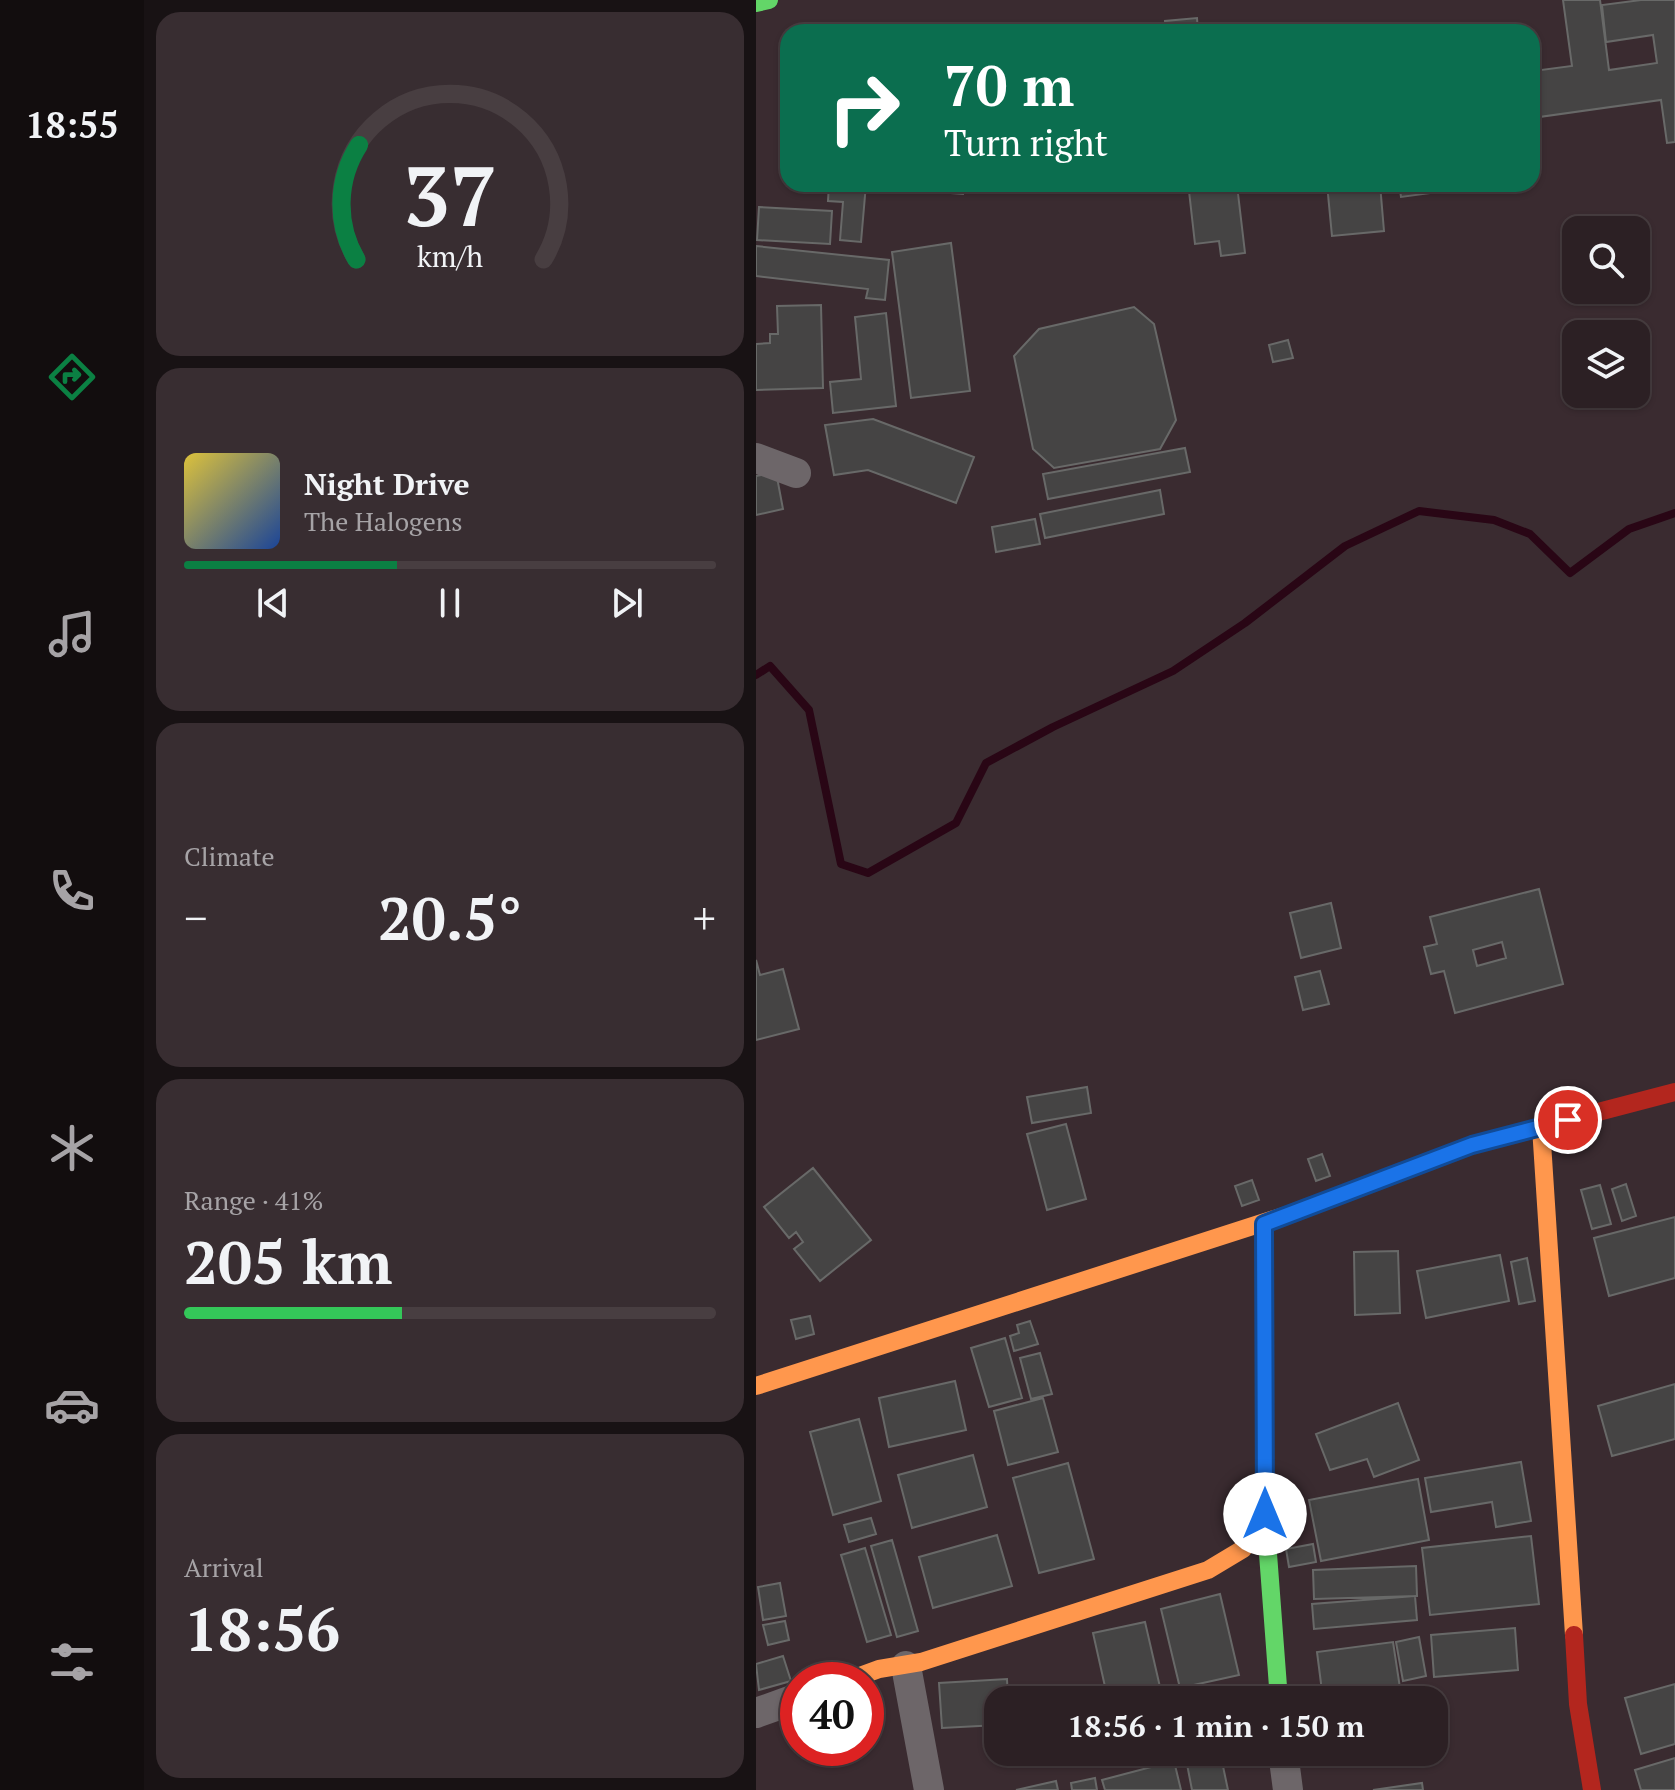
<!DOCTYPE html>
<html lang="en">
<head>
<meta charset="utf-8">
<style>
  body { margin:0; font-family:"PT Serif",serif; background:#382d31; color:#f1f3f6; height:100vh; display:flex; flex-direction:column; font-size:30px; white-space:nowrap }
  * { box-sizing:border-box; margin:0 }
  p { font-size:26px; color:#a6a3a6 }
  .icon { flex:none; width:44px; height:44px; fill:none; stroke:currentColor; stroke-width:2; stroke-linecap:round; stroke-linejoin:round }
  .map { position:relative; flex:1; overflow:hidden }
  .details { display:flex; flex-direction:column; gap:12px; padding:12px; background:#181214; width:612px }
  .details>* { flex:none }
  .hud { position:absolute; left:24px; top:24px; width:760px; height:168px; border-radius:24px; box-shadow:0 2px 6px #0004,0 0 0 2px #483e41; background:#0b6e4f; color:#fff; overflow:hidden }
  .fabs { position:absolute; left:806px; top:216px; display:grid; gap:16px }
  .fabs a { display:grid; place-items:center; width:88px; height:88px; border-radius:16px; background:#2c2024; box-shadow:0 2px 6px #0004,0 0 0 2px #483e41; font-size:40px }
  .speed { position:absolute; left:24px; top:1662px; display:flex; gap:16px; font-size:40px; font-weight:700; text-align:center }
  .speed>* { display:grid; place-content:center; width:104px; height:104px; border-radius:50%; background:#2c2024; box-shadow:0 2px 6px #0004,0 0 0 2px #483e41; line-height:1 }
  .speed .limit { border:12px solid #d22; background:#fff; color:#111 }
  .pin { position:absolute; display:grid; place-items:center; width:68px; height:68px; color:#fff; margin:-34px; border:4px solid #fff; border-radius:50%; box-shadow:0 2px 8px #0007 }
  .me { position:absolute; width:88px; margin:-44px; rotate:0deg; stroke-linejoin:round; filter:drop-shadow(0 0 6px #0008) }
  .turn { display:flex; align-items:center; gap:28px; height:168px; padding:0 32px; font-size:36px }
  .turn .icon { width:104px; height:104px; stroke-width:2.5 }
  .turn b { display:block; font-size:56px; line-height:68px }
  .big { font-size:60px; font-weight:700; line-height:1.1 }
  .details .widget { flex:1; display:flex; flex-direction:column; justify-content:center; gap:12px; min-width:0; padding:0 28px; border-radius:24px; background:#382d31 }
  .details .dial { align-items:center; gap:0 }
  .dial svg { height:208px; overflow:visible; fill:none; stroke:#483e41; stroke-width:7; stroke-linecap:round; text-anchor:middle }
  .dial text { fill:#f1f3f6; stroke:none }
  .song { display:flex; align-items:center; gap:24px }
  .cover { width:96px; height:96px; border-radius:12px; background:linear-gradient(135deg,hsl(50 70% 55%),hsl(220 70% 35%)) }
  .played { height:8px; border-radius:4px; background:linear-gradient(90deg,#0b8043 40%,#483e41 40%) }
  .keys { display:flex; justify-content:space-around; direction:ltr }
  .heat { display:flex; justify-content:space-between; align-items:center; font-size:44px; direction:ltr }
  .charge { height:12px; border-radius:6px; background:linear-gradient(90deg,#34c759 41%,#483e41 0) }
  .trip { position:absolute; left:228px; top:1686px; width:464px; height:80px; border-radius:24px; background:#2c2024; box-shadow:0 2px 6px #0004,0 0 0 2px #483e41; font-weight:700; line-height:80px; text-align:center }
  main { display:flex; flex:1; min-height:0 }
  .tab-bar { display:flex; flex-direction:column; width:144px; justify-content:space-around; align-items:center; background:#120d0e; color:#a6a3a6 }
  .tab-bar .icon { width:56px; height:56px }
  .tab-bar .on { color:#0b8043 }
  .tab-bar b { font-size:36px; color:#f1f3f6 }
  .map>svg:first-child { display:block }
</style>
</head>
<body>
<main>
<nav class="tab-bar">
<b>18:55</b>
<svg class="icon on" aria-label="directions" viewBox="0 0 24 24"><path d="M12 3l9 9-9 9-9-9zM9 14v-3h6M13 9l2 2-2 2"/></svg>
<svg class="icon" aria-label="music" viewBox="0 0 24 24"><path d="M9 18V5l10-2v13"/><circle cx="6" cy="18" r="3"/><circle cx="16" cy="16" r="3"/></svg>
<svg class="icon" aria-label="phone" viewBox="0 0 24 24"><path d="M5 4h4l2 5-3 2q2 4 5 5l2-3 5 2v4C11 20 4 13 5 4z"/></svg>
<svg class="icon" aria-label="climate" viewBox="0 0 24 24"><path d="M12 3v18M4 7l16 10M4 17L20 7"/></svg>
<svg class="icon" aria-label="car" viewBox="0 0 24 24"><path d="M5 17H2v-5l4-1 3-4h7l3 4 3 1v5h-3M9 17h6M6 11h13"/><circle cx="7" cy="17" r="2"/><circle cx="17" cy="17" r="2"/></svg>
<svg class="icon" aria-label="filters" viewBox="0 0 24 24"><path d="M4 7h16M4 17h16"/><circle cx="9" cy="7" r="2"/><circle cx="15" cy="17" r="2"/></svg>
</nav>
<section class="details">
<div class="widget dial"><svg viewBox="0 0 100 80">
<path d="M14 69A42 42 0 1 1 86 69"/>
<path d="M14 69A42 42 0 0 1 15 25" stroke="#0b8043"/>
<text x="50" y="56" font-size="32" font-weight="700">37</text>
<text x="50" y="72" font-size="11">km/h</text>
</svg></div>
<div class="widget">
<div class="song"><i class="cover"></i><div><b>Night Drive</b><p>The Halogens</p></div></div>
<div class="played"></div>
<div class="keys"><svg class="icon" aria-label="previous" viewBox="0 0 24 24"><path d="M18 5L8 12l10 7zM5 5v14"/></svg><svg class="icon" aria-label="pause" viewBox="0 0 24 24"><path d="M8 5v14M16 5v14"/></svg><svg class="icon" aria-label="next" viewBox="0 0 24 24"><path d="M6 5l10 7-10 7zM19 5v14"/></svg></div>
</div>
<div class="widget"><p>Climate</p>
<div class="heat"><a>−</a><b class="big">20.5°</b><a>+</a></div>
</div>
<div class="widget"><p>Range · 41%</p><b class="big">205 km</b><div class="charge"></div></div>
<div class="widget"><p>Arrival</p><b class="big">18:56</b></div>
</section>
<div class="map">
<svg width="919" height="1790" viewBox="0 0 919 1790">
  <rect width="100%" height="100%" fill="#3a2b30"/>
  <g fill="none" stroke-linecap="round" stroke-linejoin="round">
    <!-- stream -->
    <path stroke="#290615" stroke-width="8" d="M0,675L14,666L53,710L85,864L112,873L200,823L230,763L297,727L417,671L489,623L589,546L663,511L738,520L774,534L814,573L873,529L919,513"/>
  </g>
  <!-- building -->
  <path fill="#454444" stroke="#686968" stroke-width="2" fill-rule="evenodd" d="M807,0H844L853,70L901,63L897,35L850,42L846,5L885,0H919V142L911,143L905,100L783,117L777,71L816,66Z
    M441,18L442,32H410L409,21Z
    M25,127H32V162H26Z
    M73,184H110L105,242L84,240L87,202L72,201Z
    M169,184H208L207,194L169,191Z
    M571,184H624L628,231L576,236Z
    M643,184H704L705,189L645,197Z
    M481,185L489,253L465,256L463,241L439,244L433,191Z
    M3,207L76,211L74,244L1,240Z
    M195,243L214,391L155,398L136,252Z
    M0,246L133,260L129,300L110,298L112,289L0,276Z
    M65,305L67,388L0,390V344L14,343V334H22L21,306Z
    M378,307L398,324L420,420L404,449L298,468L277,449L258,356L283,329Z
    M130,313L140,406L77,413L74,382L105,379L99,317Z
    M532,340L537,358L517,362L513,345Z
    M117,419L218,457L200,503L112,470L78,475L69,425Z
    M429,448L434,472L292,499L287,474Z
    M20,472L27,509L0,515V476Z
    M404,490L408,514L289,538L284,514Z
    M279,519L284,544L240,552L236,527Z
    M783,889L807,984L699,1013L688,971L675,974L668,947L681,944L674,917ZM746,942L750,958L721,966L717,950Z
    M575,903L585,948L545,958L534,913Z
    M0,960L4,975L27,969L43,1029L0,1040Z
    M564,971L573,1004L547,1010L539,977Z
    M331,1087L335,1113L276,1123L271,1097Z
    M310,1124L330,1199L291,1210L271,1134Z
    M566,1154L574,1176L560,1181L552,1159Z
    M57,1168L115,1240L64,1281L38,1249L47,1242L40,1232L33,1238L8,1207Z
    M496,1180L503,1200L486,1206L479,1186Z
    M870,1184L880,1216L866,1221L856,1189Z
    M844,1185L855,1224L836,1229L825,1190Z
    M919,1217V1278L853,1296L838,1238Z
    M642,1251L644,1313L599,1315L598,1252Z
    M744,1255L753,1301L670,1318L661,1271Z
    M771,1258L779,1301L763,1304L755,1262Z
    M54,1316L58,1334L40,1339L35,1320Z
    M274,1321L282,1344L258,1351L254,1336L263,1333L261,1325Z
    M249,1338L266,1398L233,1407L215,1348Z
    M284,1353L296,1394L275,1399L264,1358Z
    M199,1381L210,1430L133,1447L123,1398Z
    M919,1384V1439L856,1456L842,1406Z
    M287,1398L302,1452L252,1465L238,1411Z
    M642,1403L663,1460L618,1477L611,1459L574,1470L560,1434Z
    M103,1419L125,1501L77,1515L54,1432Z
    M217,1455L231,1507L156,1528L142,1475Z
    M765,1462L775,1521L740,1527L736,1502L675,1512L669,1478Z
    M312,1463L338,1559L283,1573L257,1478Z
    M662,1479L673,1540L565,1561L553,1500Z
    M115,1518L120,1534L93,1542L88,1525Z
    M241,1535L256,1586L177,1608L163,1557Z
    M775,1536L783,1604L674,1615L666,1548Z
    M136,1540L162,1631L141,1637L115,1546Z
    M557,1544L560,1562L533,1567L530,1549Z
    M109,1548L135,1635L111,1642L85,1555Z
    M660,1566L661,1596L558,1599L557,1570Z
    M24,1583L30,1616L7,1620L2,1587Z
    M464,1594L483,1675L424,1688L405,1609Z
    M659,1596L661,1620L558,1629L556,1604Z
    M29,1621L33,1640L12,1645L7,1625Z
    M389,1622L407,1700H352L337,1633Z
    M759,1628L762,1670L678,1677L675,1635Z
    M663,1637L670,1676L647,1681L640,1642Z
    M637,1642L644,1688L567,1699L561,1652Z
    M27,1656L35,1681L3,1690L0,1664Z
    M251,1679L252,1700H242V1725L186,1728L183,1683Z
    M919,1684V1744L885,1754L869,1698Z
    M464,1752L472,1790H436L430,1759Z
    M588,1752H647L590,1761Z
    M919,1758V1790H885L879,1770Z
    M418,1761L425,1790H349L346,1780Z
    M339,1778L341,1790H316L315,1783Z
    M300,1781L302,1790H260Z
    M666,1783L667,1790H617Z"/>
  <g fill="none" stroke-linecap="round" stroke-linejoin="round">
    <!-- street -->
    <path stroke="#6d6669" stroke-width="30" d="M0,458L40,473
      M150,1666L173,1790
      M0,1713L42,1698
      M527,1752L532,1790"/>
    <!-- fast -->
    <path stroke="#63d668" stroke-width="18" d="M0,3L13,0
      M508,1224L509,1514L523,1700"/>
    <!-- slow -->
    <path stroke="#ff974d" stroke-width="18" d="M785,1127L818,1635
      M0,1386L534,1214
      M93,1680L123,1669L165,1662L452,1570L487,1549L509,1514"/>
    <!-- jam -->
    <path stroke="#b3261e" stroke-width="18" d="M534,1214L716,1145L919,1092
      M818,1635L822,1704L836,1790"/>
  </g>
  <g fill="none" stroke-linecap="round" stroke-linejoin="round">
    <defs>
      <path id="route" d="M509,1514L508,1224L716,1145L812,1120"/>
    </defs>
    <!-- route casing -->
    <use href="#route" stroke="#114b97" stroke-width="20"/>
    <!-- route -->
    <use href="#route" stroke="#1a73e8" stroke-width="14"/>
  </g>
</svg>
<div class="fabs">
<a><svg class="icon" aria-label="search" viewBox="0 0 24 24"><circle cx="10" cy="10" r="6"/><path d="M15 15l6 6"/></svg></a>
<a><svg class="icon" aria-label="layers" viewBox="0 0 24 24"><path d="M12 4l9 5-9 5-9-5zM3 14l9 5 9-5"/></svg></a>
</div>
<div class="speed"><div class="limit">40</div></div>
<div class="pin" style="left:812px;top:1120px;background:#d93025"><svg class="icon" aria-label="arrive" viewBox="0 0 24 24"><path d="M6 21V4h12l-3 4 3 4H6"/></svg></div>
<svg class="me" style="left:509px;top:1514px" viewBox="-20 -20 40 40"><circle r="19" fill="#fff"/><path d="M0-13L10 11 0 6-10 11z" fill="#1a73e8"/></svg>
<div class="trip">18:56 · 1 min · 150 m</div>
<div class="hud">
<div class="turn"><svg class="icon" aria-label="right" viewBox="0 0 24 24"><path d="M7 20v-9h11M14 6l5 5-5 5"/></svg><div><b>70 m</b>Turn right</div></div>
</div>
</div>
</main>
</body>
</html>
